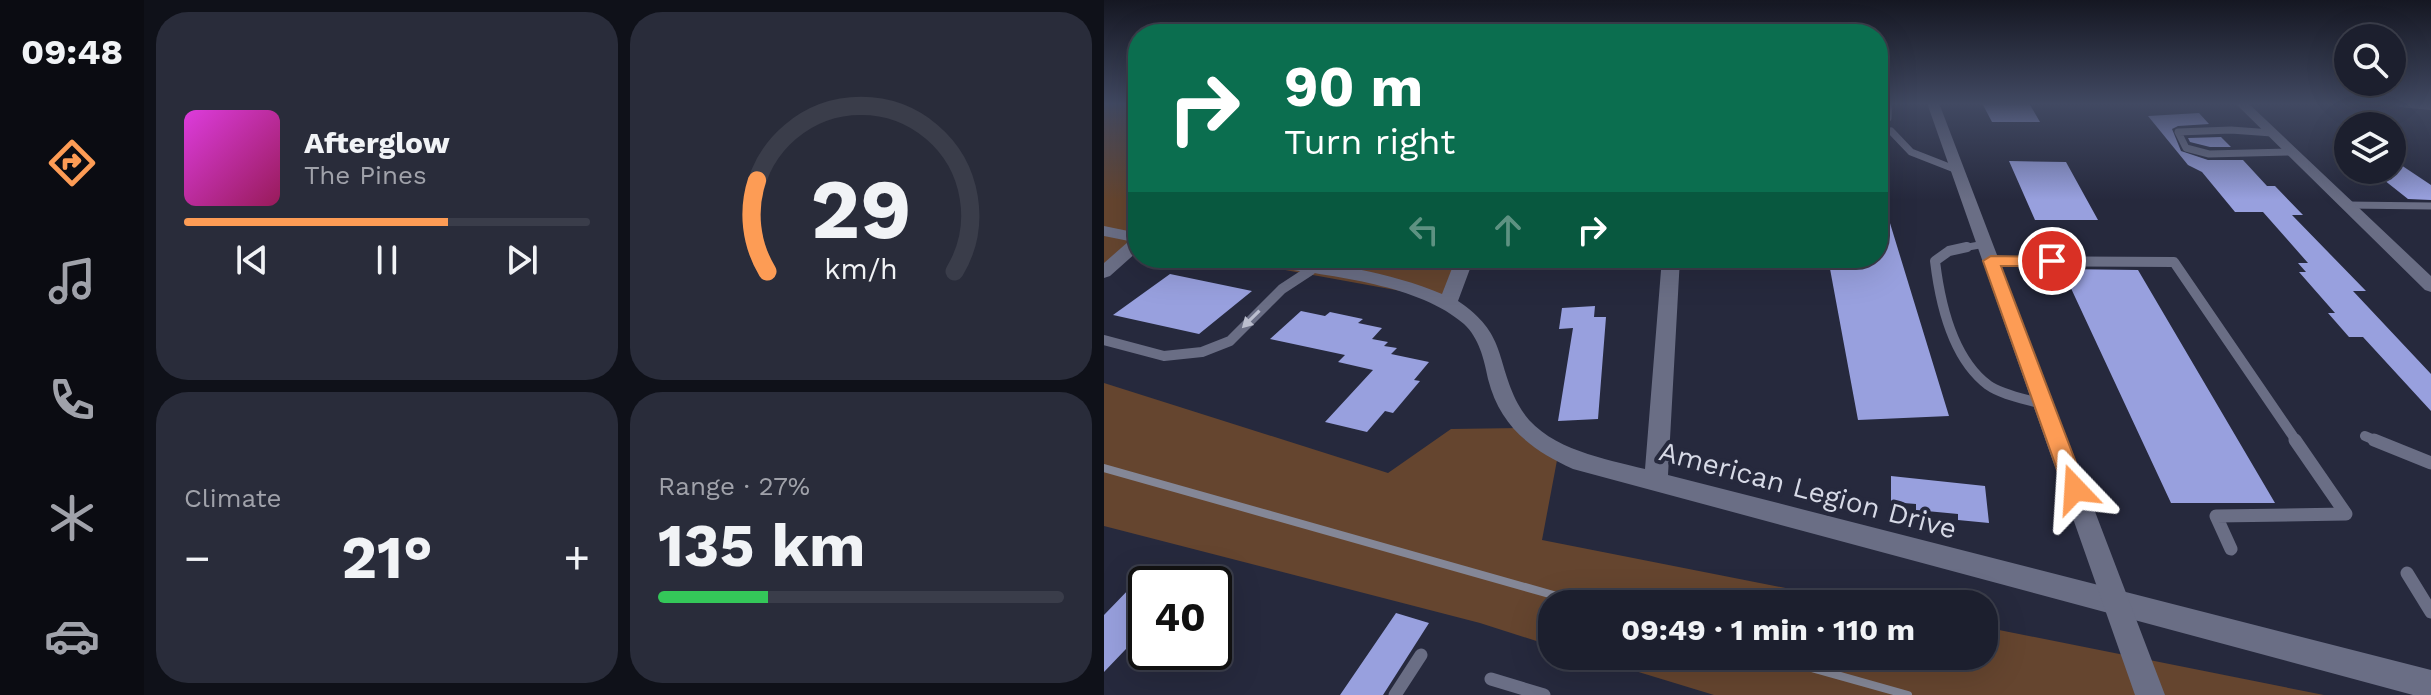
<!DOCTYPE html>
<html lang="en">
<head>
<meta charset="utf-8">
<style>
  body { margin:0; font-family:"Work Sans",sans-serif; background:#292c3a; color:#f1f3f6; height:100vh; display:flex; flex-direction:column; font-size:30px; white-space:nowrap }
  * { box-sizing:border-box; margin:0 }
  p { font-size:26px; color:#a0a2aa }
  .icon { flex:none; width:44px; height:44px; fill:none; stroke:currentColor; stroke-width:2; stroke-linecap:round; stroke-linejoin:round }
  .map { position:relative; flex:1; overflow:hidden }
  .drawer { display:flex; flex-direction:column; gap:12px; padding:12px; background:#0f1119; width:960px }
  .drawer>* { flex:none }
  .banner { position:absolute; left:24px; top:24px; width:760px; height:244px; border-radius:32px; box-shadow:0 8px 32px #0002,0 0 0 2px #3a3d4a; background:#0b6e4f; color:#fff; overflow:hidden }
  .tools { position:absolute; left:1230px; top:24px; display:grid; gap:16px }
  .tools a { display:grid; place-items:center; width:72px; height:72px; border-radius:50%; background:#1c1f2e; box-shadow:0 8px 32px #0002,0 0 0 2px #3a3d4a; font-size:40px }
  .speed { position:absolute; left:24px; top:566px; display:flex; gap:16px; font-size:40px; font-weight:700; text-align:center }
  .speed>* { display:grid; place-content:center; width:104px; height:104px; border-radius:50%; background:#1c1f2e; box-shadow:0 8px 32px #0002,0 0 0 2px #3a3d4a; line-height:1 }
  .speed .limit { border:4px solid #111; border-radius:12px; background:#fff; color:#111 }
  .pin { position:absolute; display:grid; place-items:center; width:68px; height:68px; color:#fff; margin:-34px; border:4px solid #fff; border-radius:50%; box-shadow:0 2px 8px #0007 }
  .me { position:absolute; width:88px; margin:-44px; rotate:340deg; stroke-linejoin:round; filter:drop-shadow(0 0 6px #0008) }
  .turn { display:flex; align-items:center; gap:28px; height:168px; padding:0 24px; font-size:36px }
  .turn .icon { width:104px; height:104px; stroke-width:2.5 }
  .turn b { display:block; font-size:56px; line-height:68px }
  .lanes { display:flex; align-items:center; height:76px; padding:0 24px; background:#0003; justify-content:center; gap:40px; direction:ltr }
  .lanes .off { opacity:.35 }
  .big { font-size:60px; font-weight:700; line-height:1.1 }
  .drawer .card { flex:1; display:flex; flex-direction:column; justify-content:center; gap:12px; min-width:0; padding:0 28px; border-radius:32px; background:#292c3a }
  .drawer .dial { align-items:center; gap:0 }
  .dial svg { height:208px; overflow:visible; fill:none; stroke:#3a3d4a; stroke-width:7; stroke-linecap:round; text-anchor:middle }
  .dial text { fill:#f1f3f6; stroke:none }
  .song { display:flex; align-items:center; gap:24px }
  .cover { width:96px; height:96px; border-radius:12px; background:linear-gradient(135deg,hsl(300 70% 55%),hsl(330 70% 35%)) }
  .played { height:8px; border-radius:4px; background:linear-gradient(90deg,#fd9c55 65%,#3a3d4a 65%) }
  .keys { display:flex; justify-content:space-around; direction:ltr }
  .heat { display:flex; justify-content:space-between; align-items:center; font-size:44px; direction:ltr }
  .charge { height:12px; border-radius:6px; background:linear-gradient(90deg,#34c759 27%,#3a3d4a 0) }
  .drawer .tiles { flex:1; display:grid; gap:12px; grid-template-columns:repeat(2,1fr) }
  .trip { position:absolute; left:434px; top:590px; width:460px; height:80px; border-radius:32px; background:#1c1f2e; box-shadow:0 8px 32px #0002,0 0 0 2px #3a3d4a; font-weight:700; line-height:80px; text-align:center }
  main { display:flex; flex:1; min-height:0 }
  .tabs { display:flex; flex-direction:column; width:144px; justify-content:space-around; align-items:center; background:#0b0c12; color:#a0a2aa }
  .tabs .icon { width:56px; height:56px }
  .tabs .current { color:#fd9c55 }
  .tabs b { font-size:36px; color:#f1f3f6 }
  .map>svg:first-child { display:block }
</style>
</head>
<body>
<main>
<nav class="tabs">
<b>09:48</b>
<svg class="icon current" aria-label="directions" viewBox="0 0 24 24"><path d="M12 3l9 9-9 9-9-9zM9 14v-3h6M13 9l2 2-2 2"/></svg>
<svg class="icon" aria-label="music" viewBox="0 0 24 24"><path d="M9 18V5l10-2v13"/><circle cx="6" cy="18" r="3"/><circle cx="16" cy="16" r="3"/></svg>
<svg class="icon" aria-label="phone" viewBox="0 0 24 24"><path d="M5 4h4l2 5-3 2q2 4 5 5l2-3 5 2v4C11 20 4 13 5 4z"/></svg>
<svg class="icon" aria-label="climate" viewBox="0 0 24 24"><path d="M12 3v18M4 7l16 10M4 17L20 7"/></svg>
<svg class="icon" aria-label="car" viewBox="0 0 24 24"><path d="M5 17H2v-5l4-1 3-4h7l3 4 3 1v5h-3M9 17h6M6 11h13"/><circle cx="7" cy="17" r="2"/><circle cx="17" cy="17" r="2"/></svg>
</nav>
<section class="drawer">
<div class="tiles">
<div class="card">
<div class="song"><i class="cover"></i><div><b>Afterglow</b><p>The Pines</p></div></div>
<div class="played"></div>
<div class="keys"><svg class="icon" aria-label="previous" viewBox="0 0 24 24"><path d="M18 5L8 12l10 7zM5 5v14"/></svg><svg class="icon" aria-label="pause" viewBox="0 0 24 24"><path d="M8 5v14M16 5v14"/></svg><svg class="icon" aria-label="next" viewBox="0 0 24 24"><path d="M6 5l10 7-10 7zM19 5v14"/></svg></div>
</div>
<div class="card dial"><svg viewBox="0 0 100 80">
<path d="M14 69A42 42 0 1 1 86 69"/>
<path d="M14 69A42 42 0 0 1 10 34" stroke="#fd9c55"/>
<text x="50" y="56" font-size="32" font-weight="700">29</text>
<text x="50" y="72" font-size="11">km/h</text>
</svg></div>
<div class="card"><p>Climate</p>
<div class="heat"><a>−</a><b class="big">21°</b><a>+</a></div>
</div>
<div class="card"><p>Range · 27%</p><b class="big">135 km</b><div class="charge"></div></div>
</div>
</section>
<div class="map">
<svg width="1327" height="695" viewBox="0 0 1327 695">
  <rect width="100%" height="100%" fill="#26293d"/>
  <!-- green -->
  <path fill="#65452f" d="M0,103H34V243L0,269Z
    M115,258H356L341,299Z
    M0,383L284,473L347,429L416,428L454,455L438,540L762,604H448V646L376,623L0,526Z
    M880,627L1220,695H610L482,656H880Z"/>
  <!-- building -->
  <path fill="#98a0de" d="M878,103H925L936,122H888Z
    M1095,113L1105,124L1074,126L1068,129L1077,151L1104,160H1139L1163,186H1171L1199,215H1188L1262,291H1249L1327,374V411L1259,337H1245L1224,313H1231L1195,272H1202L1194,263H1204L1159,212H1131L1098,172L1084,165L1044,116Z
    M1117,137L1127,147H1106L1086,142L1084,138Z
    M1288,159L1327,185V200L1304,199L1280,180L1288,179Z
    M905,161L962,162L994,220H931Z
    M778,197L845,416L754,420L724,258H774V198Z
    M958,269L1034,270L1171,503H1067Z
    M66,274L148,291L95,334L9,315Z
    M491,306L490,317H502L494,419L454,421L469,328L455,329L458,308Z
    M197,311L221,316L226,312L259,319L254,323L278,328L268,339L284,342L280,346L293,348L287,354L325,362L310,380L316,381L289,413L281,411L263,432L221,422L269,370L234,362L241,355L166,339Z
    M787,476L881,486L885,523L854,520V514L812,510V504L787,502Z
    M29,585L42,590V628L0,672V615Z
    M292,613L325,623L279,695H236Z"/>
  <g fill="none" stroke-linecap="round" stroke-linejoin="round">
    <!-- lane-far2 -->
    <path stroke="#6a6e85" stroke-width="7" d="M784,118L785,103
      M787,131L807,152L853,170
      M1168,133L1127,130L1074,132L1082,148L1105,154L1187,152
      M1243,205L1327,206
      M853,249L881,244"/>
    <!-- lane-far1 -->
    <path stroke="#6a6e85" stroke-width="10" d="M863,247L845,251L831,261C836,303 848,358 884,385C898,395 922,399 938,404
      M887,261L1070,262L1193,442
      M0,340L60,356L98,352L126,341L178,289L207,270
      M1261,436L1275,442"/>
    <!-- lane -->
    <path stroke="#6a6e85" stroke-width="13" d="M1270,440L1327,463
      M1127,549L1112,516L1242,514L1191,440
      M1303,573L1327,612
      M387,679L440,695
      M291,695L317,655"/>
    <!-- street -->
    <path fill="#6a6e85" fill-rule="evenodd" d="M1290,103H1327V110L1296,107Z
      M0,226L34,233V251L6,276L0,278V263L25,241L0,236Z
      M134,258C200,258 276,268 338,294L352,258H370L354,301C403,334 391,359 414,404C437,448 498,458 541,469L558,258H576L564,475L1327,670V695H1309L469,469C426,449 396,426 384,379C380,359 375,338 360,324C311,280 206,274 143,263Z"/>
    <!-- secondary -->
    <path fill="#6a6e85" fill-rule="evenodd" d="M823,103H835L1061,695H1031Z
      M1131,103H1144L1327,276V292L1321,290Z"/>
    <!-- rail -->
    <path stroke="#848797" stroke-width="8" d="M0,468L481,604
      M665,656L804,695"/>
  </g>
  <!-- one-way arrows -->
  <defs><path id="oneway-solid" d="M-6-.8H1V-3.2L6.5 0L1 3.2V.8H-6Z" transform="scale(2)"/></defs>
  <use fill="#bbbece" href="#oneway-solid" transform="translate(147 319) rotate(135)"/>
  <!-- sky -->
  <linearGradient id="sky" x2="0" y2="1"><stop stop-color="#151722"/><stop offset="0.52" stop-color="#414962"/><stop offset="1" stop-color="#414962" stop-opacity="0"/></linearGradient>
  <rect width="1327" height="200" fill="url(#sky)"/>
  <!-- route -->
  <path fill="#fd9c55" stroke="#a46537" stroke-width="2" d="M887,256L948,257L956,261L948,266H897L982,489L979,495L971,498L963,495L960,489L879,261Z"/>
  <g text-anchor="middle" dominant-baseline="central" stroke-width="8" stroke-linejoin="round" paint-order="stroke">
    <!-- near-street labels -->
    <g font-size="28" fill="#d6d9e6" stroke="#26293d">
      <text transform="translate(704 490) rotate(15)">American Legion Drive</text>
    </g>
  </g>
</svg>
<div class="tools">
<a><svg class="icon" aria-label="search" viewBox="0 0 24 24"><circle cx="10" cy="10" r="6"/><path d="M15 15l6 6"/></svg></a>
<a><svg class="icon" aria-label="layers" viewBox="0 0 24 24"><path d="M12 4l9 5-9 5-9-5zM3 14l9 5 9-5"/></svg></a>
</div>
<div class="speed"><div class="limit">40</div></div>
<div class="pin" style="left:948px;top:261px;background:#d93025"><svg class="icon" aria-label="arrive" viewBox="0 0 24 24"><path d="M6 21V4h12l-3 4 3 4H6"/></svg></div>
<svg class="me" style="left:971px;top:489px" viewBox="-20 -20 40 40"><path d="M0-17L14 15 0 8-14 15z" fill="#fd9c55" stroke="#fff" stroke-width="4"/></svg>
<div class="trip">09:49 · 1 min · 110 m</div>
<div class="banner">
<div class="turn"><svg class="icon" aria-label="right" viewBox="0 0 24 24"><path d="M7 20v-9h11M14 6l5 5-5 5"/></svg><div><b>90 m</b>Turn right</div></div>
<div class="lanes"><svg class="icon off" aria-label="left" viewBox="0 0 24 24"><path d="M17 20v-9H6M10 6l-5 5 5 5"/></svg><svg class="icon off" aria-label="ahead" viewBox="0 0 24 24"><path d="M12 20V5M6 11l6-6 6 6"/></svg><svg class="icon" aria-label="right" viewBox="0 0 24 24"><path d="M7 20v-9h11M14 6l5 5-5 5"/></svg></div>
</div>
</div>
</main>
</body>
</html>
